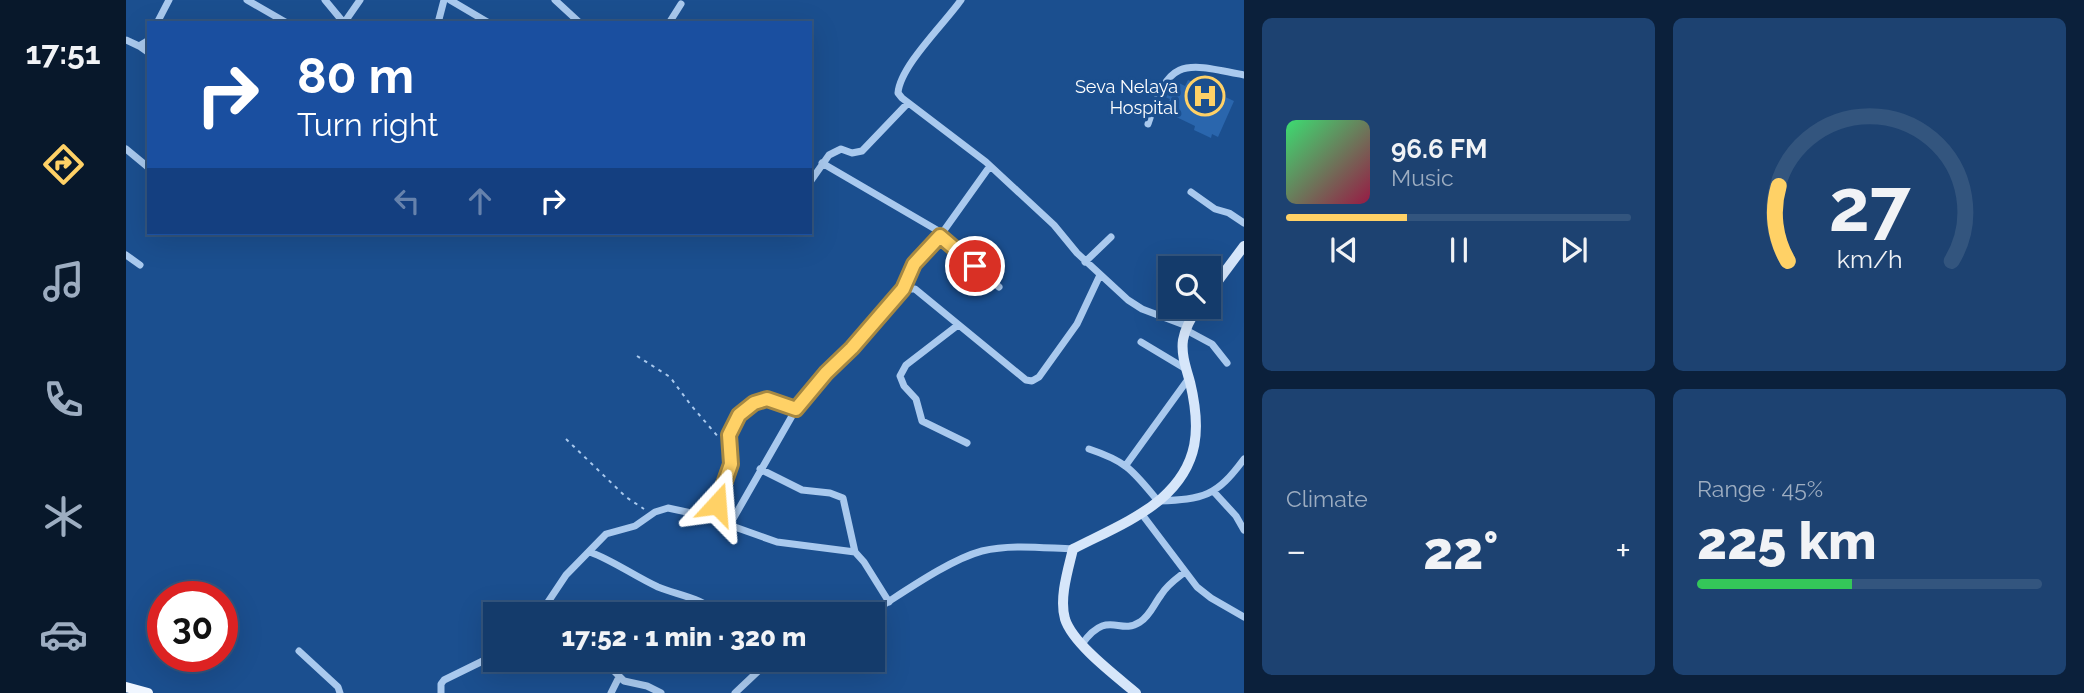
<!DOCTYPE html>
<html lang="en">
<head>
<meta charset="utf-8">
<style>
  body { margin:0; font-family:Raleway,sans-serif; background:#1d4271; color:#f1f3f6; height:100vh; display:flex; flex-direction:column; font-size:26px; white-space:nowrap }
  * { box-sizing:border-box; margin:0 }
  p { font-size:23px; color:#9dadc1 }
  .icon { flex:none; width:38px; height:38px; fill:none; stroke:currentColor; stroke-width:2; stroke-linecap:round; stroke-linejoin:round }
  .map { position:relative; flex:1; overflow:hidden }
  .sheet { display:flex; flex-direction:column; gap:18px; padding:18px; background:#0b203b; width:840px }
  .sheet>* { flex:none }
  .guide { position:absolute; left:21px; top:21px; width:665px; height:214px; border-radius:0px; box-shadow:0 7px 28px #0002,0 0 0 2px #33557e; background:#1a4fa0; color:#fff; overflow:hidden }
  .fabs { position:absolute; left:1032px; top:256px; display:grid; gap:14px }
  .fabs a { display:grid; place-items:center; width:63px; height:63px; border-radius:0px; background:#143b6b; box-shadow:0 7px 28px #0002,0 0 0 2px #33557e; font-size:35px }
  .speed { position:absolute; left:21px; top:581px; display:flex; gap:14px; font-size:35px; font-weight:700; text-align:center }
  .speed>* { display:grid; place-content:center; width:91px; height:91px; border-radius:50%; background:#143b6b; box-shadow:0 7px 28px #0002,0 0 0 2px #33557e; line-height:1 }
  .speed .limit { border:10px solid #d22; background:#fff; color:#111 }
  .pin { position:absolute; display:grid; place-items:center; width:60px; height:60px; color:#fff; margin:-30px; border:4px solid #fff; border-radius:50%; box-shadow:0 2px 7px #0007 }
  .me { position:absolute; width:77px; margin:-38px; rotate:19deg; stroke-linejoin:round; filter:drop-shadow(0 0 5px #0008) }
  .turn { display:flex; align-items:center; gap:24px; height:147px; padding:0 35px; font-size:32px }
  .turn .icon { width:91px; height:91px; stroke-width:2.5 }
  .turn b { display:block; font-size:49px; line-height:60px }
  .lanes { display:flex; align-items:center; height:66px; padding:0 35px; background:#0003; justify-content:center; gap:35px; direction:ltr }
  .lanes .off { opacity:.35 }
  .big { font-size:52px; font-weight:800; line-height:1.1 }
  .sheet .tile { flex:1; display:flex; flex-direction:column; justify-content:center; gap:10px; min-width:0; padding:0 24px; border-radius:10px; background:#1d4271 }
  .sheet .dial { align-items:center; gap:0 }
  .dial svg { height:182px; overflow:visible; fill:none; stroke:#33557e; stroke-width:7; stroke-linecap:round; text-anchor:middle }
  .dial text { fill:#f1f3f6; stroke:none }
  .song { display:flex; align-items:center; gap:21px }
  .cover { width:84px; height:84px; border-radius:10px; background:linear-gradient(135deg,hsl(140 70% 55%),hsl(340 70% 35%)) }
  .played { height:7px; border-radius:4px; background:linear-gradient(90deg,#ffd166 35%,#33557e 35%) }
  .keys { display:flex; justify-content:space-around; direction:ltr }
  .heat { display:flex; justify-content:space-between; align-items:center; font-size:38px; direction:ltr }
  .charge { height:10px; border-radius:5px; background:linear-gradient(90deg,#34c759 45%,#33557e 0) }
  .sheet .tiles { flex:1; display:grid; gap:18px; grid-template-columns:repeat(2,1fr) }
  .trip { position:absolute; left:357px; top:602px; width:402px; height:70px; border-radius:0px; background:#143b6b; box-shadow:0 7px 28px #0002,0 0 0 2px #33557e; font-weight:800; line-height:70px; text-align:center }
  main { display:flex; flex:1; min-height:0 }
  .tabs { display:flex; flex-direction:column; width:126px; justify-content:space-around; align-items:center; background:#08182b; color:#9dadc1 }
  .tabs .icon { width:49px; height:49px }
  .tabs .active { color:#ffd166 }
  .tabs b { font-size:32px; color:#f1f3f6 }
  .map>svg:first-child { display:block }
</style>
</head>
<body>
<main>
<nav class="tabs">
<b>17:51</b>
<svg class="icon active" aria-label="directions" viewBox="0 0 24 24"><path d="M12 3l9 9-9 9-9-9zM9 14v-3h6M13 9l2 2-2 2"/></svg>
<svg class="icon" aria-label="music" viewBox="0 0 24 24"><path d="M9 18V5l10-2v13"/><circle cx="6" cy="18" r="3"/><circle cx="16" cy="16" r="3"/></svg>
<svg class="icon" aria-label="phone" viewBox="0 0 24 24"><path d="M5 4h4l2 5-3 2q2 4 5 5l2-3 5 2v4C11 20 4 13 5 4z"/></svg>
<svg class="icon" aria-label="climate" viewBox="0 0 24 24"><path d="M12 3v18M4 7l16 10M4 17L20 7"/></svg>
<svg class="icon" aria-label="car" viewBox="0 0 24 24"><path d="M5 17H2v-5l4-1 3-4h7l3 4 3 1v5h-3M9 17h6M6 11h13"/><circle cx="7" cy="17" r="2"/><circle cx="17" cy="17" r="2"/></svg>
</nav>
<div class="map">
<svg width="1118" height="693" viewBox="0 0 1118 693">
  <rect width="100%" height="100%" fill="#1b4f8f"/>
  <!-- building -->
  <path fill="#2a66ad" d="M1062,80L1108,101L1092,137L1086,134L1085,138L1068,130L1069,126L1038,111L1044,99L1039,97L1049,81L1059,86Z"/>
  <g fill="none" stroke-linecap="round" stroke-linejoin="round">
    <!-- path -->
    <path stroke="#a9c9ee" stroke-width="2" stroke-dasharray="3.5 5" stroke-linecap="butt" d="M511,356L544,377L564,404L594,439
      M440,439L500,497L518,509"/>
    <!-- street -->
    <path stroke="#a9c9ee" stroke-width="7" d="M121,0L161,23
      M199,0L218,23
      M324,0L363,23
      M429,0L454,23
      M835,0C819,23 774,66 772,93L776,98L860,162L928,225L951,253L1002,300L1016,309L1061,326
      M31,23L43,0
      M218,23L234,0
      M312,23L318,0
      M543,23L555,4
      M0,40L13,46L23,40
      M13,46L23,53
      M1022,124C1043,58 1055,62 1118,75
      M0,149L23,168
      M696,163L816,233
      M684,182L703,155L715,149L726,153L736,151L781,104
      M1065,192L1089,209L1103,213L1118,223
      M814,236L873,287
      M0,255L14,265
      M959,262L985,237
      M777,289L788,264L814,236L864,166
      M832,325L780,365L774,376L778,386L790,399L796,421L841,443
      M1060,330L1086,344L1101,363
      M1015,342L1060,369
      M963,449C1002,462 1007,471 1032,501C1078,499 1090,497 1118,459
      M1000,465L1063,378
      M634,469L676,490L704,493L717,498L729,552
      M1088,492L1110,516L1118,530
      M1015,513L1071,587L1085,598L1118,617
      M586,520L605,464L603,435L613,415L628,403L641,399L670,409
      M603,526L670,409L700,373L726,348L777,289H789L900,380L906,381L913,377L951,324L974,275
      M464,552C488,561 508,576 532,587C551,595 578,598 591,614
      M414,614L440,575L480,534L509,526L529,512L542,508L575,515L651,542L729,552L738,562L763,602
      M743,614C774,595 822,560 856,551C885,544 917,548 947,549
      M956,644C982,608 993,636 1014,622C1024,616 1028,604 1035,595C1041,585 1050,579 1059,572
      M173,651L212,687L214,693
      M477,660L498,681L521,686L535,693
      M315,693V684L318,680L369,655
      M485,693L493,677
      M609,693L644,660"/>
    <!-- secondary -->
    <path stroke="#d6e6fa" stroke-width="10" d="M1083,293L1118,246
      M1010,693C990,676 947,644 939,619C933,598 942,570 947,549C976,534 1010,520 1035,499C1074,465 1075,428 1064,382C1060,368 1055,354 1057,340C1059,328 1066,316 1073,306"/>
    <!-- primary -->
    <path stroke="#f0f6ff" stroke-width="10" d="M0,687L22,693"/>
  </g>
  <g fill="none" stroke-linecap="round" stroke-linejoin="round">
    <defs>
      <path id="route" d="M591,504L605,464L603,435L613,415L628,403L641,399L670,409L700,373L726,348L777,289L788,264L814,236L849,266"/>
    </defs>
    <!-- route casing -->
    <use href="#route" stroke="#a68842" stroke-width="18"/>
    <!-- route -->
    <use href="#route" stroke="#ffd166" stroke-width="12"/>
  </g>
  <!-- icons -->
  <defs>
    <symbol id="hospital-ring" viewBox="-11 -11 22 22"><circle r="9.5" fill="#1b4f8f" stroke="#ffd166" stroke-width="1.5"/><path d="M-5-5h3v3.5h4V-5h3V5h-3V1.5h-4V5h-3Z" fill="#ffd166"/></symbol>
  </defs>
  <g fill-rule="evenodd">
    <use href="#hospital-ring" x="1057" y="74" width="44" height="44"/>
  </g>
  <g text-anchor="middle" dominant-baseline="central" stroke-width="7" stroke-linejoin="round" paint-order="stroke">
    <!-- poi labels -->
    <g font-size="18" fill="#fff" stroke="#1b4f8f" text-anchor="end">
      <text x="1052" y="86">Seva Nelaya<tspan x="1052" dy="21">Hospital</tspan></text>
    </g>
  </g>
</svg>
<div class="fabs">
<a><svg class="icon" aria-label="search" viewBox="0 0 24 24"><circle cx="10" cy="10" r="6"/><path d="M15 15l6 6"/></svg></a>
</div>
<div class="speed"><div class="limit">30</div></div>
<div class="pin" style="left:849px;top:266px;background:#d93025"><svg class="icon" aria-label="arrive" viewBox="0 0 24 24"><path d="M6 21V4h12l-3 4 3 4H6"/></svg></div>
<svg class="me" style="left:591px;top:504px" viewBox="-20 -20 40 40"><path d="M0-17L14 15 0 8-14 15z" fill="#ffd166" stroke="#fff" stroke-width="4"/></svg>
<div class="trip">17:52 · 1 min · 320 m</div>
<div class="guide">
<div class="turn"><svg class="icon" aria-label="right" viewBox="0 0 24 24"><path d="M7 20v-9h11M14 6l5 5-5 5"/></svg><div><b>80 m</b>Turn right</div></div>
<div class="lanes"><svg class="icon off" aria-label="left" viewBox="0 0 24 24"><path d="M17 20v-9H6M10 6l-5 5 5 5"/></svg><svg class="icon off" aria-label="ahead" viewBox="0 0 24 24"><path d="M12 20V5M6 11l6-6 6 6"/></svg><svg class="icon" aria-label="right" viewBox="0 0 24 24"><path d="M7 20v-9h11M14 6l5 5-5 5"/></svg></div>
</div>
</div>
<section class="sheet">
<div class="tiles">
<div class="tile">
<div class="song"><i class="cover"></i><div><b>96.6 FM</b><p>Music</p></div></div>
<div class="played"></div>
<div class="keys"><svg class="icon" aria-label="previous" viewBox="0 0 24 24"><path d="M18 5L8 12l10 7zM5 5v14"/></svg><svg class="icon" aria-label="pause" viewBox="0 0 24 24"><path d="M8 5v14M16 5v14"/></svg><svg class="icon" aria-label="next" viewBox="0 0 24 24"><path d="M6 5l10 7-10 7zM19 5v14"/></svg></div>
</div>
<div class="tile dial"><svg viewBox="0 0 100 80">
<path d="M14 69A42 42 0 1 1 86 69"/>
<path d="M14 69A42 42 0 0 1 10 36" stroke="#ffd166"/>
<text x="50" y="56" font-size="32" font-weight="700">27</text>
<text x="50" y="72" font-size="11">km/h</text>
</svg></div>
<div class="tile"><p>Climate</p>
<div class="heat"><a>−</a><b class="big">22°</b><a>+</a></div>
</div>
<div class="tile"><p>Range · 45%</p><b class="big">225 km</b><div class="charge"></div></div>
</div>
</section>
</main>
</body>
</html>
